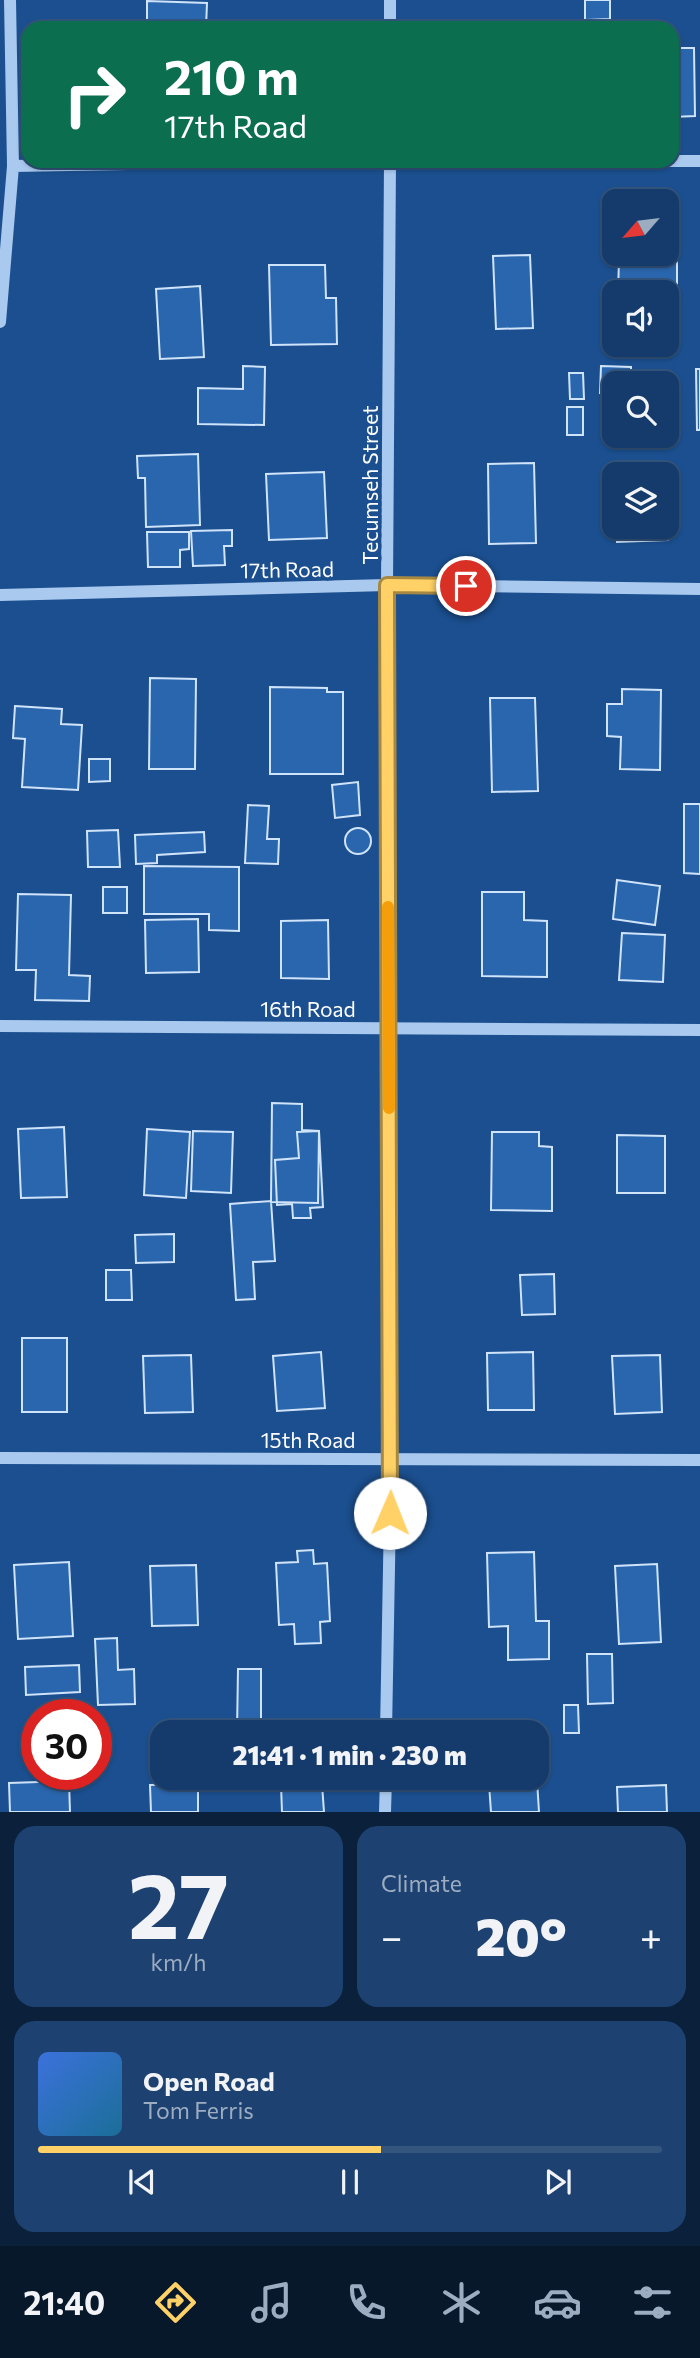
<!DOCTYPE html>
<html lang="en">
<head>
<meta charset="utf-8">
<style>
  body { margin:0; font-family:Commissioner,sans-serif; background:#1d4271; color:#f1f3f6; height:100vh; display:flex; flex-direction:column; font-size:26px; white-space:nowrap }
  * { box-sizing:border-box; margin:0 }
  p { font-size:23px; color:#9dadc1 }
  .icon { flex:none; width:38px; height:38px; fill:none; stroke:currentColor; stroke-width:2; stroke-linecap:round; stroke-linejoin:round }
  .map { position:relative; height:1812px; overflow:hidden }
  .details { display:flex; flex-direction:column; gap:14px; padding:14px; background:#0b203b; flex:1 }
  .details>* { flex:none }
  .guide { position:absolute; left:21px; top:21px; width:658px; height:147px; border-radius:21px; box-shadow:0 2px 5px #0004,0 0 0 2px #33557e; background:#0b6e4f; color:#fff; overflow:hidden }
  .needle { width:46px; rotate:242deg }
  .tools { position:absolute; left:602px; top:189px; display:grid; gap:14px }
  .tools a { display:grid; place-items:center; width:77px; height:77px; border-radius:14px; background:#143b6b; box-shadow:0 2px 5px #0004,0 0 0 2px #33557e; font-size:35px }
  .speed { position:absolute; left:21px; top:1699px; display:flex; gap:14px; font-size:35px; font-weight:700; text-align:center }
  .speed>* { display:grid; place-content:center; width:91px; height:91px; border-radius:50%; background:#143b6b; box-shadow:0 2px 5px #0004,0 0 0 2px #33557e; line-height:1 }
  .speed .limit { border:10px solid #d22; background:#fff; color:#111 }
  .pin { position:absolute; display:grid; place-items:center; width:60px; height:60px; color:#fff; margin:-30px; border:4px solid #fff; border-radius:50%; box-shadow:0 2px 7px #0007 }
  .me { position:absolute; width:77px; margin:-38px; rotate:1deg; stroke-linejoin:round; filter:drop-shadow(0 0 5px #0008) }
  .turn { display:flex; align-items:center; gap:24px; height:147px; padding:0 28px; font-size:32px }
  .turn .icon { width:91px; height:91px; stroke-width:2.5 }
  .turn b { display:block; font-size:49px; line-height:60px }
  .big { font-size:52px; font-weight:800; line-height:1.1 }
  .details .card { flex:1; display:flex; flex-direction:column; justify-content:center; gap:10px; min-width:0; padding:0 24px; border-radius:21px; background:#1d4271 }
  .details .dial { align-items:center; gap:0 }
  .dial b { font-size:91px; line-height:1 }
  .song { display:flex; align-items:center; gap:21px }
  .cover { width:84px; height:84px; border-radius:10px; background:linear-gradient(135deg,hsl(220 70% 55%),hsl(200 70% 35%)) }
  .played { height:7px; border-radius:4px; background:linear-gradient(90deg,#ffd166 55%,#33557e 55%) }
  .keys { display:flex; justify-content:space-around; direction:ltr }
  .heat { display:flex; justify-content:space-between; align-items:center; font-size:38px; direction:ltr }
  .details .tiles { flex:1; display:grid; gap:14px; grid-template-columns:1fr 1fr }
  .card:last-child { grid-column:span 2 }
  .trip { position:absolute; left:150px; top:1720px; width:399px; height:70px; border-radius:21px; background:#143b6b; box-shadow:0 2px 5px #0004,0 0 0 2px #33557e; font-weight:800; line-height:70px; text-align:center }
  .menu { display:flex; height:112px; justify-content:space-around; align-items:center; background:#08182b; color:#9dadc1 }
  .menu .icon { width:49px; height:49px }
  .menu .current { color:#ffd166 }
  .menu b { font-size:32px; color:#f1f3f6 }
  .map>svg:first-child { display:block }
</style>
</head>
<body>
<div class="map">
<svg width="700" height="1812" viewBox="0 0 700 1812">
  <rect width="100%" height="100%" fill="#1b4f8f"/>
  <!-- building -->
  <path fill="#2a66ad" stroke="#cfe3fa" stroke-width="2" d="M585,0H610V19L585,20Z
    M147,1L207,3L206,28H147Z
    M672,48H694L695,116L672,117Z
    M530,255L533,328L496,329L493,256Z
    M619,260L677,261V294L618,292Z
    M269,265H325L326,298H336L337,344L271,345Z
    M200,286L204,357L160,359L156,289Z
    M243,366L265,367L264,425L198,424V388L243,389Z
    M601,366L631,367V383H614V394L600,393Z
    M696,369H700V430H697Z
    M569,373H583L584,399H570Z
    M567,407H583V435H567Z
    M198,454L200,525L146,527L145,478H138L137,456Z
    M534,463L536,543L489,544L488,464Z
    M666,470V474H614V472Z
    M324,472L327,538L269,540L266,474Z
    M667,507L668,540L617,542L616,527H667Z
    M232,530V546H224L225,565L193,566L191,531Z
    M147,532H189V549L180,550V567H148Z
    M150,678L196,679L195,769H149Z
    M270,687L327,688V692H343V774H270Z
    M622,689L661,690L660,770L620,769L621,737L607,736V704H622Z
    M490,698H535L538,791L492,792Z
    M15,706L62,709L61,724L82,725L78,790L22,787L25,739L13,738Z
    M89,759H110V781L89,782Z
    M358,782L360,815L335,818L332,785Z
    M684,804H700V874L684,873Z
    M248,805L269,806L267,839H279L278,864L245,863Z
    M345 841a13 13 0 1 1 26 0a13 13 0 1 1-26 0Z
    M118,830L120,867H88L87,831Z
    M204,832L205,852L157,855V863L136,864L135,835Z
    M144,866L239,867V931L209,930V914H144Z
    M617,880L660,886L655,925L613,919Z
    M103,887H127V913H103Z
    M482,892H524V920L547,921V977L482,976Z
    M18,894L71,895L69,975L90,976L89,1001L35,1000L36,970H16Z
    M198,919L199,972L146,973L145,920Z
    M328,920L329,979L281,978V921Z
    M622,933L665,935L663,982L619,980Z
    M272,1103L302,1104V1130L319,1131L318,1203L271,1202Z
    M64,1127L67,1197L21,1198L18,1129Z
    M147,1129L190,1132L186,1198L144,1195Z
    M193,1131L233,1132L231,1193L191,1191Z
    M319,1131L323,1207L310,1208L311,1218H293L292,1204L277,1205L275,1160L299,1158L297,1132Z
    M492,1132H539V1146L552,1147V1211L491,1210Z
    M617,1135L665,1136V1193H617Z
    M271,1201L275,1261L253,1262L255,1299L236,1300L230,1204Z
    M174,1234V1262L136,1263L135,1235Z
    M106,1270H131L132,1300H106Z
    M554,1274L555,1314L522,1315L520,1275Z
    M22,1338H67V1412H22Z
    M321,1352L325,1408L277,1411L273,1356Z
    M533,1352L534,1410H488L487,1353Z
    M191,1355L193,1412L145,1413L143,1356Z
    M660,1355L662,1412L615,1414L612,1356Z
    M313,1550L314,1564L327,1563L330,1621L320,1622L321,1643L295,1644L294,1624L279,1625L276,1563L298,1562L297,1551Z
    M534,1552L536,1621H549V1659L508,1660V1626L489,1627L487,1553Z
    M69,1562L73,1636L18,1639L14,1565Z
    M657,1564L661,1642L619,1644L615,1566Z
    M196,1565L198,1625L152,1626L150,1566Z
    M117,1638L118,1670L134,1669L135,1704L98,1705L95,1639Z
    M587,1654H612L613,1703L588,1704Z
    M79,1665L80,1692L26,1695L25,1667Z
    M238,1669H261V1732H237Z
    M564,1705H578L579,1733H564Z
    M537,1780L539,1812H491L489,1784Z
    M69,1781L70,1812H10L9,1783Z
    M198,1784V1812H151L150,1785Z
    M322,1784L324,1812H282L281,1785Z
    M666,1785L667,1812H618L617,1787Z"/>
  <g fill="none" stroke-linecap="round" stroke-linejoin="round">
    <!-- minor -->
    <path stroke="#a9c9ee" stroke-width="12" d="M390,28V0
      M639,161H700
      M13,166L292,161
      M0,322L13,166L10,0
      M0,595L387,585L700,589
      M0,1026L700,1030
      M0,1458L700,1460
      M386,1732L391,1458L387,585L390,161
      M385,1812L386,1778"/>
  </g>
  <g fill="none" stroke-linecap="round" stroke-linejoin="round">
    <defs>
      <path id="route" d="M390,1513L387,585L466,586"/>
    </defs>
    <!-- route casing -->
    <use href="#route" stroke="#a68842" stroke-width="18"/>
    <!-- route -->
    <use href="#route" stroke="#ffd166" stroke-width="12"/>
    <!-- slow -->
    <path stroke="#f59e0b" stroke-width="12" d="M388,907L389,1108"/>
  </g>
  <g text-anchor="middle" dominant-baseline="central" stroke-width="7" stroke-linejoin="round" paint-order="stroke">
    <!-- street labels -->
    <g font-size="21" fill="#fff" stroke="#1b4f8f">
      <text transform="translate(369 485) rotate(-90)">Tecumseh Street</text>
      <text transform="translate(287 569) rotate(-1)">17th Road</text>
      <text x="308" y="1008">16th Road</text>
      <text x="308" y="1439">15th Road</text>
    </g>
  </g>
</svg>
<div class="tools">
<a><svg class="needle" viewBox="-14 -14 28 28"><path d="M0-13l5 13h-10z" fill="#e53935"/><path d="M0 13l5-13h-10z" fill="#9dadc1"/></svg></a>
<a><svg class="icon" aria-label="sound" viewBox="0 0 24 24"><path d="M4 9h4l5-4v14l-5-4H4zM17 9q2 3 0 6"/></svg></a>
<a><svg class="icon" aria-label="search" viewBox="0 0 24 24"><circle cx="10" cy="10" r="6"/><path d="M15 15l6 6"/></svg></a>
<a><svg class="icon" aria-label="layers" viewBox="0 0 24 24"><path d="M12 4l9 5-9 5-9-5zM3 14l9 5 9-5"/></svg></a>
</div>
<div class="speed"><div class="limit">30</div></div>
<div class="pin" style="left:466px;top:586px;background:#d93025"><svg class="icon" aria-label="arrive" viewBox="0 0 24 24"><path d="M6 21V4h12l-3 4 3 4H6"/></svg></div>
<svg class="me" style="left:390px;top:1513px" viewBox="-20 -20 40 40"><circle r="19" fill="#fff"/><path d="M0-13L10 11 0 6-10 11z" fill="#ffd166"/></svg>
<div class="trip">21:41 · 1 min · 230 m</div>
<div class="guide">
<div class="turn"><svg class="icon" aria-label="right" viewBox="0 0 24 24"><path d="M7 20v-9h11M14 6l5 5-5 5"/></svg><div><b>210 m</b>17th Road</div></div>
</div>
</div>
<section class="details">
<div class="tiles">
<div class="card dial"><b>27</b><p>km/h</p></div>
<div class="card"><p>Climate</p>
<div class="heat"><a>−</a><b class="big">20°</b><a>+</a></div>
</div>
<div class="card">
<div class="song"><i class="cover"></i><div><b>Open Road</b><p>Tom Ferris</p></div></div>
<div class="played"></div>
<div class="keys"><svg class="icon" aria-label="previous" viewBox="0 0 24 24"><path d="M18 5L8 12l10 7zM5 5v14"/></svg><svg class="icon" aria-label="pause" viewBox="0 0 24 24"><path d="M8 5v14M16 5v14"/></svg><svg class="icon" aria-label="next" viewBox="0 0 24 24"><path d="M6 5l10 7-10 7zM19 5v14"/></svg></div>
</div>
</div>
</section>
<nav class="menu">
<b>21:40</b>
<svg class="icon current" aria-label="directions" viewBox="0 0 24 24"><path d="M12 3l9 9-9 9-9-9zM9 14v-3h6M13 9l2 2-2 2"/></svg>
<svg class="icon" aria-label="music" viewBox="0 0 24 24"><path d="M9 18V5l10-2v13"/><circle cx="6" cy="18" r="3"/><circle cx="16" cy="16" r="3"/></svg>
<svg class="icon" aria-label="phone" viewBox="0 0 24 24"><path d="M5 4h4l2 5-3 2q2 4 5 5l2-3 5 2v4C11 20 4 13 5 4z"/></svg>
<svg class="icon" aria-label="climate" viewBox="0 0 24 24"><path d="M12 3v18M4 7l16 10M4 17L20 7"/></svg>
<svg class="icon" aria-label="car" viewBox="0 0 24 24"><path d="M5 17H2v-5l4-1 3-4h7l3 4 3 1v5h-3M9 17h6M6 11h13"/><circle cx="7" cy="17" r="2"/><circle cx="17" cy="17" r="2"/></svg>
<svg class="icon" aria-label="filters" viewBox="0 0 24 24"><path d="M4 7h16M4 17h16"/><circle cx="9" cy="7" r="2"/><circle cx="15" cy="17" r="2"/></svg>
</nav>
</body>
</html>
